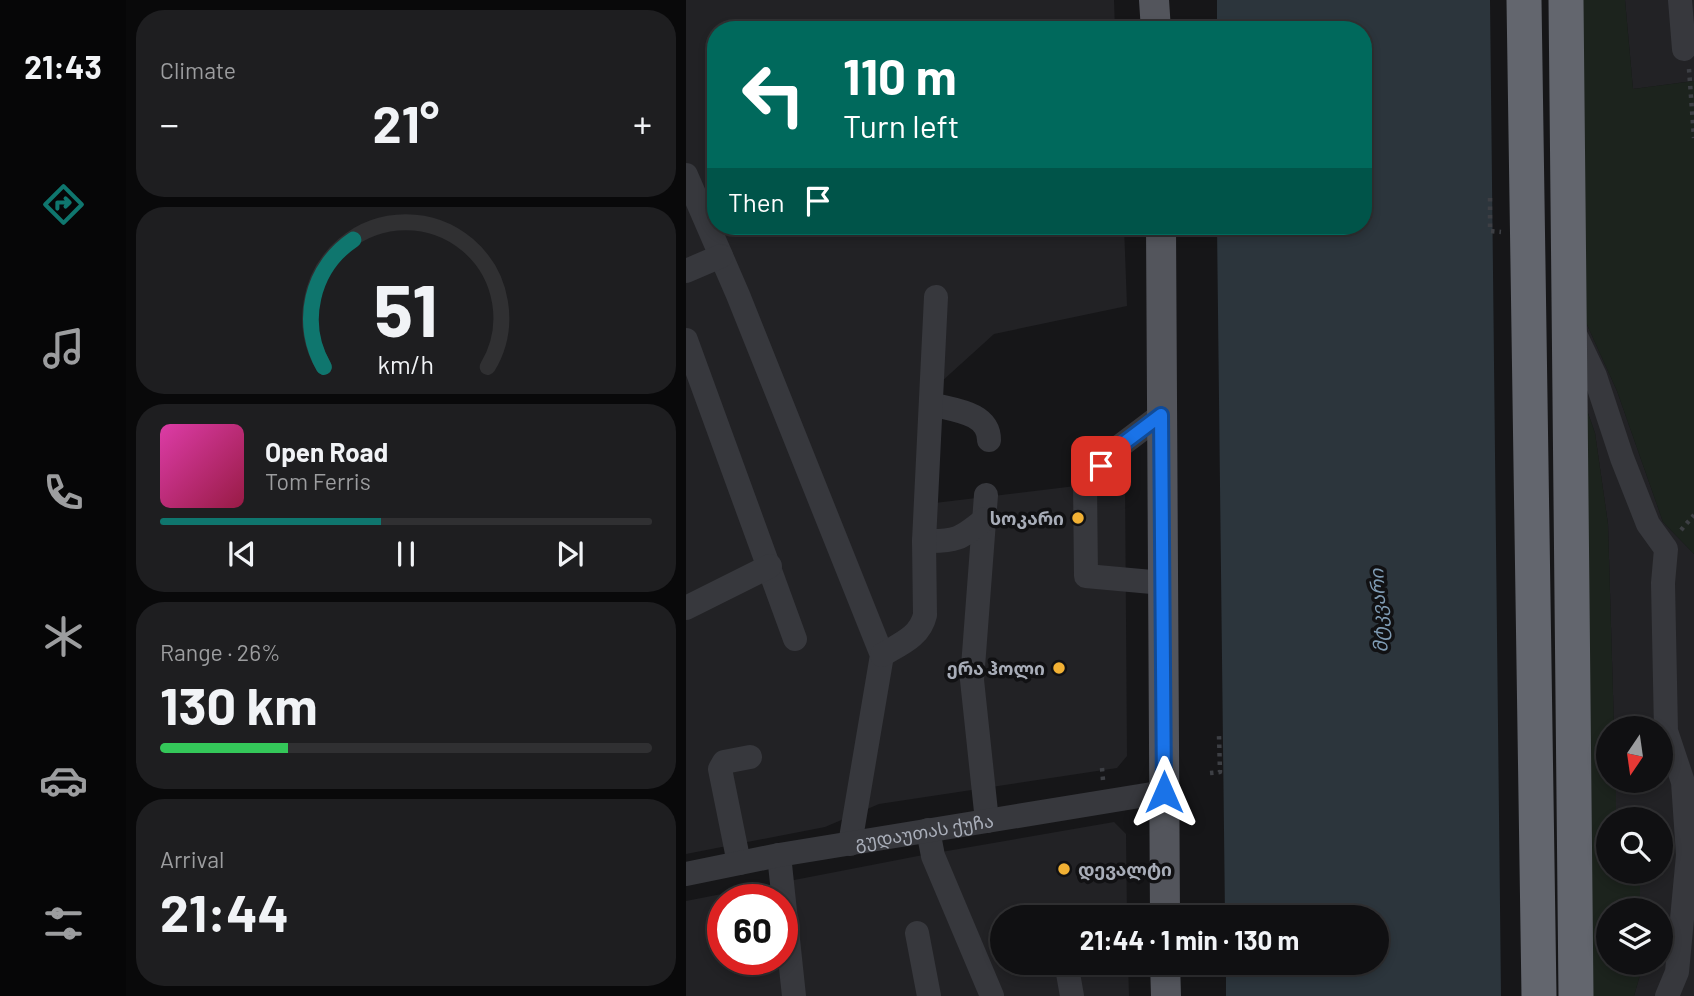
<!DOCTYPE html>
<html lang="en">
<head>
<meta charset="utf-8">
<style>
  body { margin:0; font-family:Barlow,"Noto Sans Georgian",sans-serif; background:#1e1e20; color:#f1f3f6; height:100vh; display:flex; flex-direction:column; font-size:26px; white-space:nowrap }
  * { box-sizing:border-box; margin:0 }
  p { font-size:23px; color:#9c9d9f }
  .icon { flex:none; width:38px; height:38px; fill:none; stroke:currentColor; stroke-width:2; stroke-linecap:round; stroke-linejoin:round }
  .map { position:relative; flex:1; overflow:hidden }
  .sheet { display:flex; flex-direction:column; gap:10px; padding:10px; background:#09090a; width:560px }
  .sheet>* { flex:none }
  .guide { position:absolute; left:21px; top:21px; width:665px; height:214px; border-radius:28px; box-shadow:0 4px 10px #0003,0 0 0 2px #303032; background:#00695c; color:#fff; overflow:hidden }
  .needle { width:46px; rotate:193deg }
  .controls { position:absolute; left:910px; top:716px; display:grid; gap:14px }
  .controls a { display:grid; place-items:center; width:77px; height:77px; border-radius:50%; background:#101012; box-shadow:0 4px 10px #0003,0 0 0 2px #303032; font-size:35px }
  .speed { position:absolute; left:21px; top:884px; display:flex; gap:14px; font-size:35px; font-weight:700; text-align:center }
  .speed>* { display:grid; place-content:center; width:91px; height:91px; border-radius:50%; background:#101012; box-shadow:0 4px 10px #0003,0 0 0 2px #303032; line-height:1 }
  .speed .limit { border:10px solid #d22; background:#fff; color:#111 }
  .pin { position:absolute; display:grid; place-items:center; width:60px; height:60px; color:#fff; margin:-30px; border-radius:14px; box-shadow:0 4px 10px #0006 }
  .me { position:absolute; width:77px; margin:-38px; rotate:0deg; stroke-linejoin:round; filter:drop-shadow(0 0 5px #0008) }
  .turn { display:flex; align-items:center; gap:24px; height:147px; padding:0 21px; font-size:32px }
  .turn .icon { width:91px; height:91px; stroke-width:2.5 }
  .turn b { display:block; font-size:49px; line-height:60px }
  .then { display:flex; align-items:center; height:66px; padding:0 21px; background:#0003; gap:14px; font-size:26px }
  .big { font-size:52px; font-weight:700; line-height:1.1 }
  .sheet .tile { flex:1; display:flex; flex-direction:column; justify-content:center; gap:10px; min-width:0; padding:0 24px; border-radius:28px; background:#1e1e20 }
  .sheet .dial { align-items:center; gap:0 }
  .dial svg { height:182px; overflow:visible; fill:none; stroke:#303032; stroke-width:7; stroke-linecap:round; text-anchor:middle }
  .dial text { fill:#f1f3f6; stroke:none }
  .song { display:flex; align-items:center; gap:21px }
  .cover { width:84px; height:84px; border-radius:10px; background:linear-gradient(135deg,hsl(320 70% 55%),hsl(340 70% 35%)) }
  .played { height:7px; border-radius:4px; background:linear-gradient(90deg,#0f766e 45%,#303032 45%) }
  .keys { display:flex; justify-content:space-around; direction:ltr }
  .heat { display:flex; justify-content:space-between; align-items:center; font-size:38px; direction:ltr }
  .charge { height:10px; border-radius:5px; background:linear-gradient(90deg,#34c759 26%,#303032 0) }
  .trip { position:absolute; left:304px; top:905px; width:399px; height:70px; border-radius:35px; background:#101012; box-shadow:0 4px 10px #0003,0 0 0 2px #303032; font-weight:700; line-height:70px; text-align:center }
  main { display:flex; flex:1; min-height:0 }
  .tab-bar { display:flex; flex-direction:column; width:126px; justify-content:space-around; align-items:center; background:#060607; color:#9c9d9f }
  .tab-bar .icon { width:49px; height:49px }
  .tab-bar .active { color:#0f766e }
  .tab-bar b { font-size:32px; color:#f1f3f6 }
  .map>svg:first-child { display:block }
</style>
</head>
<body>
<main>
<nav class="tab-bar">
<b>21:43</b>
<svg class="icon active" aria-label="directions" viewBox="0 0 24 24"><path d="M12 3l9 9-9 9-9-9zM9 14v-3h6M13 9l2 2-2 2"/></svg>
<svg class="icon" aria-label="music" viewBox="0 0 24 24"><path d="M9 18V5l10-2v13"/><circle cx="6" cy="18" r="3"/><circle cx="16" cy="16" r="3"/></svg>
<svg class="icon" aria-label="phone" viewBox="0 0 24 24"><path d="M5 4h4l2 5-3 2q2 4 5 5l2-3 5 2v4C11 20 4 13 5 4z"/></svg>
<svg class="icon" aria-label="climate" viewBox="0 0 24 24"><path d="M12 3v18M4 7l16 10M4 17L20 7"/></svg>
<svg class="icon" aria-label="car" viewBox="0 0 24 24"><path d="M5 17H2v-5l4-1 3-4h7l3 4 3 1v5h-3M9 17h6M6 11h13"/><circle cx="7" cy="17" r="2"/><circle cx="17" cy="17" r="2"/></svg>
<svg class="icon" aria-label="filters" viewBox="0 0 24 24"><path d="M4 7h16M4 17h16"/><circle cx="9" cy="7" r="2"/><circle cx="15" cy="17" r="2"/></svg>
</nav>
<section class="sheet">
<div class="tile"><p>Climate</p>
<div class="heat"><a>−</a><b class="big">21°</b><a>+</a></div>
</div>
<div class="tile dial"><svg viewBox="0 0 100 80">
<path d="M14 69A42 42 0 1 1 86 69"/>
<path d="M14 69A42 42 0 0 1 27 13" stroke="#0f766e"/>
<text x="50" y="56" font-size="32" font-weight="700">51</text>
<text x="50" y="72" font-size="11">km/h</text>
</svg></div>
<div class="tile">
<div class="song"><i class="cover"></i><div><b>Open Road</b><p>Tom Ferris</p></div></div>
<div class="played"></div>
<div class="keys"><svg class="icon" aria-label="previous" viewBox="0 0 24 24"><path d="M18 5L8 12l10 7zM5 5v14"/></svg><svg class="icon" aria-label="pause" viewBox="0 0 24 24"><path d="M8 5v14M16 5v14"/></svg><svg class="icon" aria-label="next" viewBox="0 0 24 24"><path d="M6 5l10 7-10 7zM19 5v14"/></svg></div>
</div>
<div class="tile"><p>Range · 26%</p><b class="big">130 km</b><div class="charge"></div></div>
<div class="tile"><p>Arrival</p><b class="big">21:44</b></div>
</section>
<div class="map">
<svg width="1008" height="996" viewBox="0 0 1008 996">
  <rect width="100%" height="100%" fill="#161618"/>
  <!-- built -->
  <path fill="#222225" fill-rule="evenodd" d="M0,0H428L429,30H30V226H438L441,306L308,334L244,392L232,505L439,480L441,756L431,768L193,804L139,827L0,854Z
    M939,0H1008V81L947,89Z
    M893,307L931,391L977,522L1008,554V996H948L954,975V963L975,962V910H954V872H975V819H935L930,809V781L975,780V728H928L922,524L909,433L892,385Z
    M428,822L440,834L441,917H317V962L442,963L443,996H0V901L232,856ZM37,900H96V959H37Z"/>
  <!-- green -->
  <path fill="#1c231d" d="M894,0H939L947,89L1008,81V554L977,522L931,391L893,307Z
    M892,385L909,433L922,524L928,728H922V780L930,781V809L935,819H922V872H954V910H922V962L954,963V975L948,996H902Z"/>
  <!-- water -->
  <path fill="#2c353c" d="M531,0H804L815,996H540V963L691,962V917H539L531,226H677V30H531Z"/>
  <g fill="none" stroke-linecap="round" stroke-linejoin="round">
    <!-- path -->
    <path stroke="#3d3f44" stroke-width="4.5" stroke-dasharray="3.5 5" stroke-linecap="butt" d="M1003,69L1008,138
      M804,198V231L815,232
      M995,530L1008,515
      M416,768L417,780
      M524,773L534,772L533,736"/>
    <!-- minor -->
    <g stroke="#37383d" stroke-width="24">
      <path d="M994,0L998,49"/>
      <path d="M0,175L52,295L196,655L164,844"/>
      <path d="M0,271L35,256"/>
      <path d="M888,332L909,376L936,458L962,524L980,549L977,583L980,731L997,782L1002,855L991,972L981,996"/>
      <path d="M0,340L109,639"/>
      <path d="M245,404C267,410 303,412 303,440"/>
      <path d="M475,415L430,449L399,483L400,576L477,583"/>
      <path d="M300,495L286,680L301,821"/>
      <path d="M238,541C269,542 275,539 299,519"/>
      <path d="M0,608L84,566"/>
      <path d="M196,655C214,644 234,637 239,615L238,541L250,297"/>
      <path d="M242,830L247,856L306,996"/>
      <path d="M93,855L108,996"/>
      <path d="M53,863L34,769L38,762L64,757"/>
      <path id="s1" d="M0,874L93,855L478,792"/>
      <path d="M231,933L243,996"/>
      <path d="M380,962L386,996"/>
    </g>
    <!-- major -->
    <path stroke="#53555c" stroke-width="30" d="M468,0L470,30
      M475,226L479,917
      M479,962L480,996"/>
    <!-- highway -->
    <path stroke="#63666e" stroke-width="35" d="M838,0L853,996
      M880,0L890,996"/>
  </g>
  <g fill="none" stroke-linecap="round" stroke-linejoin="round">
    <defs>
      <path id="route" d="M415,466L430,449L475,415L478,792"/>
    </defs>
    <!-- route casing -->
    <use href="#route" stroke="#114b97" stroke-width="18"/>
    <!-- route -->
    <use href="#route" stroke="#1a73e8" stroke-width="12"/>
  </g>
  <!-- markers -->
  <g fill="#f2b134" stroke="#111113" stroke-width="2.5">
    <circle cx="392" cy="518" r="7"/>
    <circle cx="373" cy="668" r="7"/>
    <circle cx="378" cy="869" r="7"/>
  </g>
  <g text-anchor="middle" dominant-baseline="central" stroke-width="7" stroke-linejoin="round" paint-order="stroke">
    <!-- poi labels -->
    <g font-size="18" font-weight="bold" fill="#a8adb8" stroke="#111113" text-anchor="end">
      <text x="378" y="518">სოკარი</text>
      <text x="359" y="668">ერა ჰოლი</text>
      <text x="392" y="869" text-anchor="start">დევალტი</text>
    </g>
    <!-- street labels -->
    <g font-size="18" fill="#a8adb8" stroke="#111113">
      <text stroke="none"><textPath href="#s1" startOffset="242">გუდაუთას ქუჩა</textPath></text>
    </g>
    <!-- water labels -->
    <g font-size="19" font-style="italic" fill="#7f9bb3" stroke="#111113">
      <text transform="translate(692 611) rotate(-93)">მტკვარი</text>
    </g>
  </g>
</svg>
<div class="controls">
<a><svg class="needle" viewBox="-14 -14 28 28"><path d="M0-13l5 13h-10z" fill="#e53935"/><path d="M0 13l5-13h-10z" fill="#9c9d9f"/></svg></a>
<a><svg class="icon" aria-label="search" viewBox="0 0 24 24"><circle cx="10" cy="10" r="6"/><path d="M15 15l6 6"/></svg></a>
<a><svg class="icon" aria-label="layers" viewBox="0 0 24 24"><path d="M12 4l9 5-9 5-9-5zM3 14l9 5 9-5"/></svg></a>
</div>
<div class="speed"><div class="limit">60</div></div>
<div class="pin" style="left:415px;top:466px;background:#d93025"><svg class="icon" aria-label="arrive" viewBox="0 0 24 24"><path d="M6 21V4h12l-3 4 3 4H6"/></svg></div>
<svg class="me" style="left:478px;top:792px" viewBox="-20 -20 40 40"><path d="M0-17L14 15 0 8-14 15z" fill="#1a73e8" stroke="#fff" stroke-width="4"/></svg>
<div class="trip">21:44 · 1 min · 130 m</div>
<div class="guide">
<div class="turn"><svg class="icon" aria-label="left" viewBox="0 0 24 24"><path d="M17 20v-9H6M10 6l-5 5 5 5"/></svg><div><b>110 m</b>Turn left</div></div>
<div class="then">Then<svg class="icon" aria-label="arrive" viewBox="0 0 24 24"><path d="M6 21V4h12l-3 4 3 4H6"/></svg></div>
</div>
</div>
</main>
</body>
</html>
